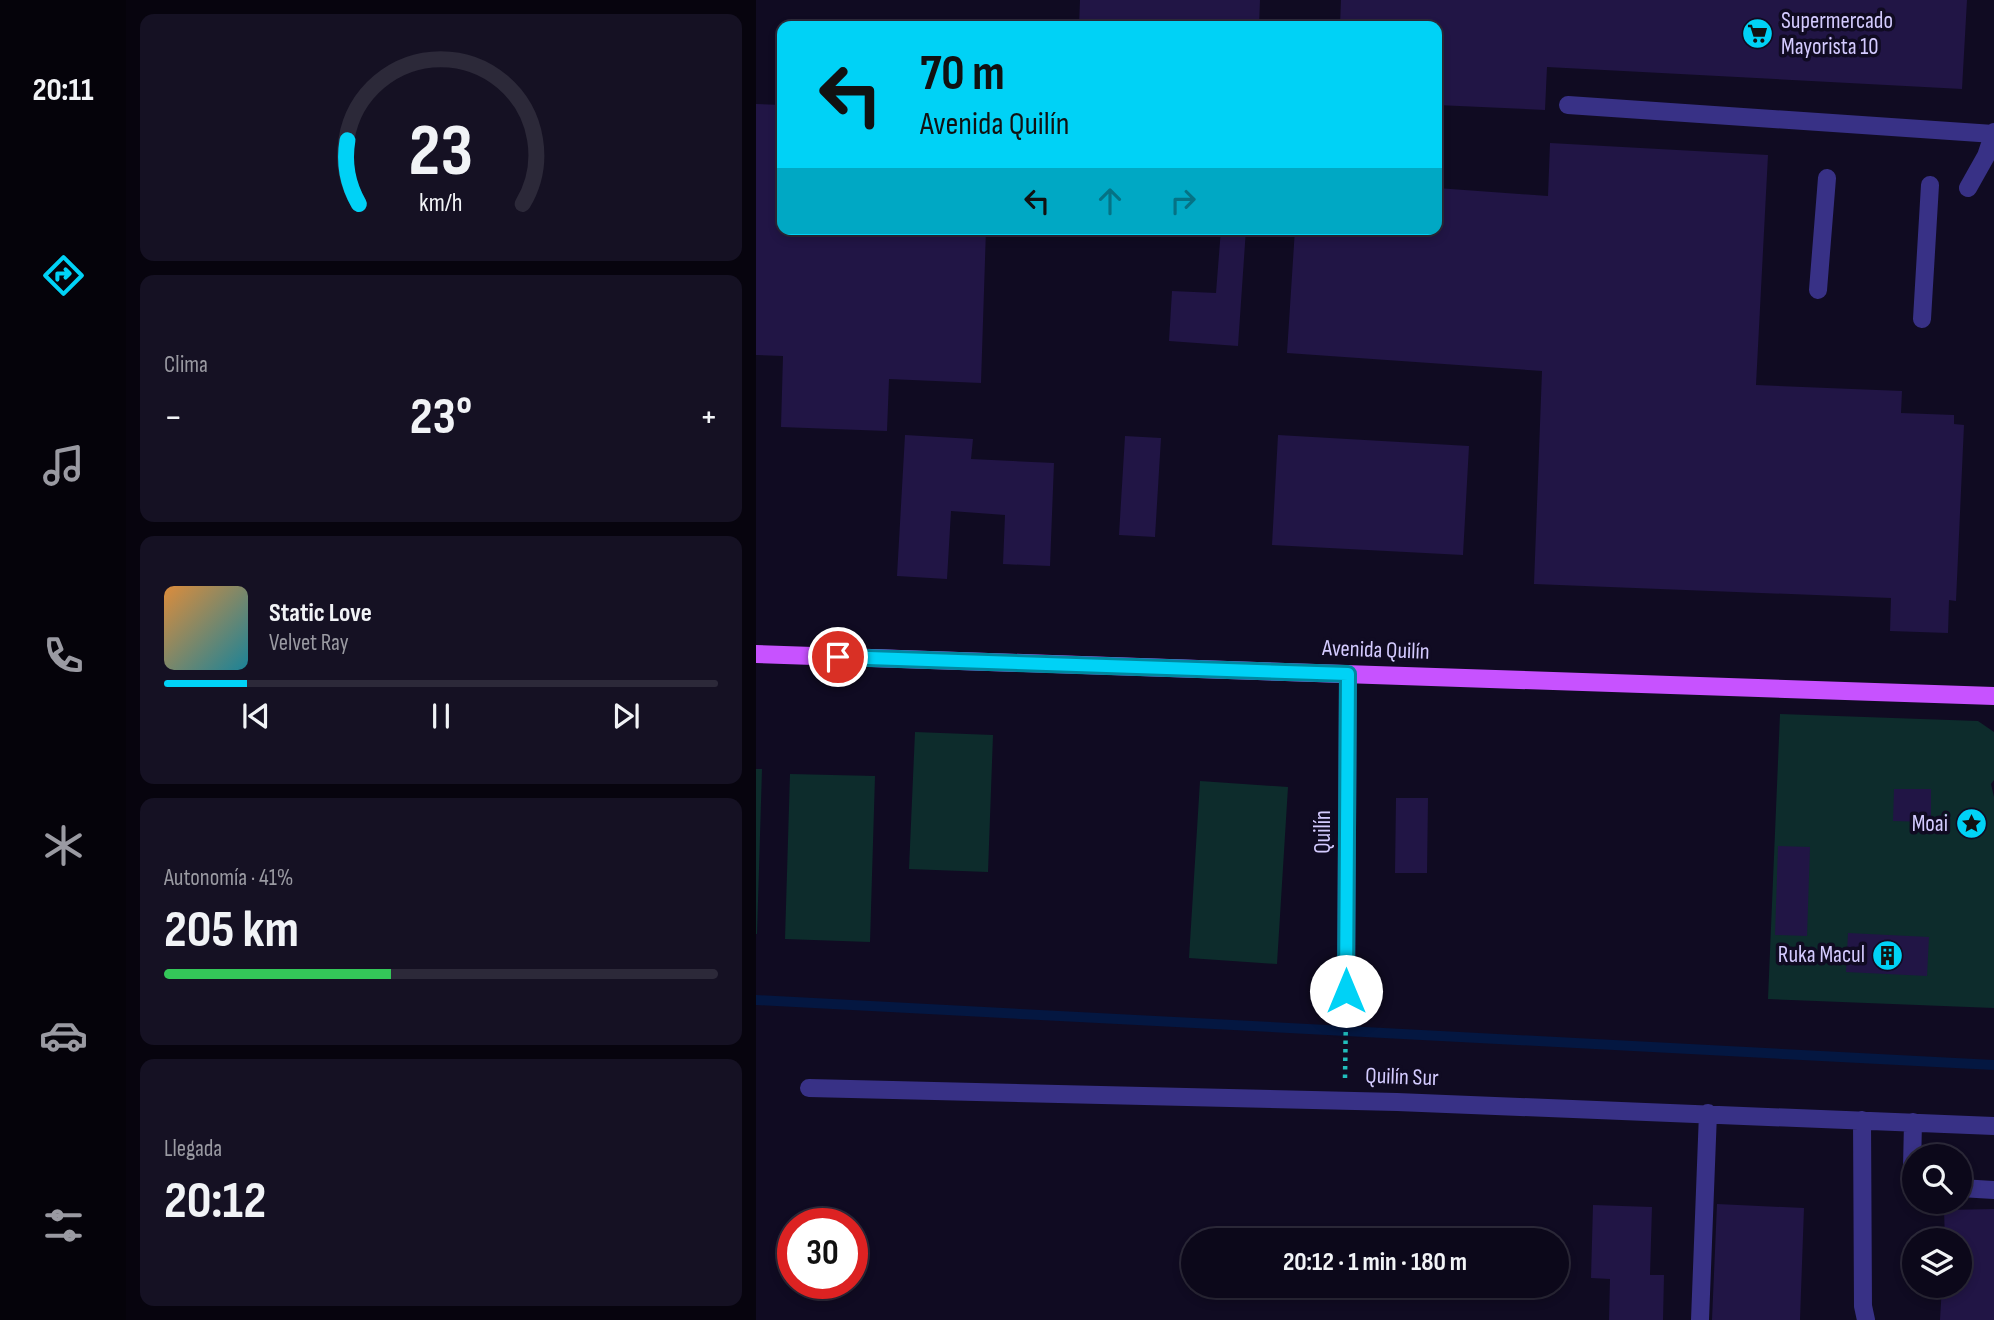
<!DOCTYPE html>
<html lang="es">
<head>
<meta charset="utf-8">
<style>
  body { margin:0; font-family:"Sofia Sans Condensed",sans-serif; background:#151123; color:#f1f3f6; height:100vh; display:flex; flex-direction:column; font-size:26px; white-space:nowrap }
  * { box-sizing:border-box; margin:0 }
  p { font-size:23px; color:#9a9aa2 }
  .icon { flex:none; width:38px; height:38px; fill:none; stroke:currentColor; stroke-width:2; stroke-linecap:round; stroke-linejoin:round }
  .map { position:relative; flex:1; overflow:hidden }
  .panel { display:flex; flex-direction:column; gap:14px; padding:14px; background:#07040e; width:630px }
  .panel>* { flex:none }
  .guide { position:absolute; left:21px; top:21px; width:665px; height:214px; border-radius:14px; box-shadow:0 4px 10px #0003,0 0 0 2px #2c2939; background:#00d2f6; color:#111; overflow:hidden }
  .controls { position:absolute; left:1146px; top:1144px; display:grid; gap:14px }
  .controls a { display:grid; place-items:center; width:70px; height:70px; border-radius:50%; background:#0c081a; box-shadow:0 4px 10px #0003,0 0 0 2px #2c2939; font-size:35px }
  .speed { position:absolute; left:21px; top:1208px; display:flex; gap:14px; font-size:35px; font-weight:700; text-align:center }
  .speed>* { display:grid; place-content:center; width:91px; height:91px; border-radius:50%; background:#0c081a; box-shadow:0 4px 10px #0003,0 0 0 2px #2c2939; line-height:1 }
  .speed .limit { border:10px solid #d22; background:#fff; color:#111 }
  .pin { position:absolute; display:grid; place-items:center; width:60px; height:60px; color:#fff; margin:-30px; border:4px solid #fff; border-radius:50%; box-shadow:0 2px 7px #0007 }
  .me { position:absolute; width:77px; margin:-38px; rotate:0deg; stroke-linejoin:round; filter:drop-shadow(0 0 5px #0008) }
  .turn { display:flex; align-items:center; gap:24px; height:147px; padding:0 28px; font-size:32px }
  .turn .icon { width:91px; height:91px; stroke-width:2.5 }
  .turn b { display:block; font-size:49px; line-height:60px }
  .lanes { display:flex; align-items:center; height:66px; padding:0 28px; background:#0003; justify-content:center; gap:35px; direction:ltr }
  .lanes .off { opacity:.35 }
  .big { font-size:52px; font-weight:700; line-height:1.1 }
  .panel .widget { flex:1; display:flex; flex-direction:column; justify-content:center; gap:10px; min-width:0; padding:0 24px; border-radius:14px; background:#151123 }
  .panel .dial { align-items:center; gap:0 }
  .dial svg { height:182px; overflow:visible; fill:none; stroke:#2c2939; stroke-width:7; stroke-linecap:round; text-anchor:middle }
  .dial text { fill:#f1f3f6; stroke:none }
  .song { display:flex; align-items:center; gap:21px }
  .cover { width:84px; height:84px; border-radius:10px; background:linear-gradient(135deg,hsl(30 70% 55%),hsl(190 70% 35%)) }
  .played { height:7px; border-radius:4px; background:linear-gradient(90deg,#00d2f6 15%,#2c2939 15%) }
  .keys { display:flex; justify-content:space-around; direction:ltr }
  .heat { display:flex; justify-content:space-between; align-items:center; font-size:38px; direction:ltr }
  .charge { height:10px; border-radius:5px; background:linear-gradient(90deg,#34c759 41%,#2c2939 0) }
  .trip { position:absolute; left:425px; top:1228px; width:388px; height:70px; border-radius:35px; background:#0c081a; box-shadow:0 4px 10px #0003,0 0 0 2px #2c2939; font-weight:700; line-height:70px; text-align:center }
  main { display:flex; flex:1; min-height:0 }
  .menu { display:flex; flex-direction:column; width:126px; justify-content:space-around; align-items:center; background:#05030a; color:#9a9aa2 }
  .menu .icon { width:49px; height:49px }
  .menu .on { color:#00d2f6 }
  .menu b { font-size:32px; color:#f1f3f6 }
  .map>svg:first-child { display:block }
</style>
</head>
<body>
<main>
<nav class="menu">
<b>20:11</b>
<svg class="icon on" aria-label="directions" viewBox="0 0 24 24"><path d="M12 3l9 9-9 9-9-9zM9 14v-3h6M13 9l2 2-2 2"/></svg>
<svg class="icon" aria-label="music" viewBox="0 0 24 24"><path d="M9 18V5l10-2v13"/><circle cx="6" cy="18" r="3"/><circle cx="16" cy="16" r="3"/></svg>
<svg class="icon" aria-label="phone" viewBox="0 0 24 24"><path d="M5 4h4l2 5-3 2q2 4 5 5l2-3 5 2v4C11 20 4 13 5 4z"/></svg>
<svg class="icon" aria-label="climate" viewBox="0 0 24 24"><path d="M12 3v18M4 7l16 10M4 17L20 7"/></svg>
<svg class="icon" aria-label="car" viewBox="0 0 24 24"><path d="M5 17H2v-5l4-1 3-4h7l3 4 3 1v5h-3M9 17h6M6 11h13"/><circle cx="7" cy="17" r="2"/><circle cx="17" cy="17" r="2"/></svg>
<svg class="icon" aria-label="filters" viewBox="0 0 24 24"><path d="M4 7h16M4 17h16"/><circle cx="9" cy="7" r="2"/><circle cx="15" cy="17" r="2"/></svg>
</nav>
<section class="panel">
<div class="widget dial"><svg viewBox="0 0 100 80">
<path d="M14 69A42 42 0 1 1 86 69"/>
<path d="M14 69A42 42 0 0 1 9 41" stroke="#00d2f6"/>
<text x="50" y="56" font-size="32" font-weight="700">23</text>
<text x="50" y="72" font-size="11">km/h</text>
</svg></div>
<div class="widget"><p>Clima</p>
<div class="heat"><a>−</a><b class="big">23°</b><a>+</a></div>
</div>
<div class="widget">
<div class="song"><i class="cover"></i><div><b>Static Love</b><p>Velvet Ray</p></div></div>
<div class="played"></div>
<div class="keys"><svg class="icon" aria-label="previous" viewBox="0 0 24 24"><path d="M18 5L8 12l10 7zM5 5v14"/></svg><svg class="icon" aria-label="pause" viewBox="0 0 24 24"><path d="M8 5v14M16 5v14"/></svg><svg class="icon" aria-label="next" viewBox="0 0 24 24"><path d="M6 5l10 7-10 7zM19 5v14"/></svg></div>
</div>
<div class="widget"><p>Autonomía · 41%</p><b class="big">205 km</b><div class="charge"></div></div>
<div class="widget"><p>Llegada</p><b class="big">20:12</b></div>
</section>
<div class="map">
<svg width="1238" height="1320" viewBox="0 0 1238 1320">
  <rect width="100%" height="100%" fill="#100b22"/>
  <!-- green -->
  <path fill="#0d2c2c" d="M1024,714L1222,721L1238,732V780L1235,784L1238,797V1008L1012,999Z
    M159,732L237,735L232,872L153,869Z
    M0,769H6L1,934H0Z
    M34,774L119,776L114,942L29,939Z
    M444,781L532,787L521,964L433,958Z"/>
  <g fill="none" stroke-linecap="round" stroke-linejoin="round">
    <!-- stream -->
    <path stroke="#041741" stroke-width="10" d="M0,1000L1238,1065"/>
  </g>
  <!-- building -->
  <path fill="#211545" d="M324,0H504L503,26H323Z
    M585,0H1211L1206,89L791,67L789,110L681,105V26H584Z
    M0,104L26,105V229H230L225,383L133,379L131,431L25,427L27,356L0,355Z
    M794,143L1012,155L1000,385L1146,391L1145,413L1198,415V424L1208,425L1200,601L1193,600L1192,633L1134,631L1135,598L778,584L786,371L531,353L539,229H681V188L792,196Z
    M465,229H490L482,346L413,341L416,291L460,293Z
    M149,435L217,439L215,459L298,463L294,566L247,564L249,515L195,511L191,579L141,576Z
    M522,435L713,446L707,555L516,545Z
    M369,436L405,438L399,537L363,535Z
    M1138,789H1175V822L1137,821Z
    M640,798H672L671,873H639Z
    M1022,846L1054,847L1051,936L1019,935Z
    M1092,933L1173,937L1171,976L1090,972Z
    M961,1204L1048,1208L1044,1320H956Z
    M837,1205L896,1207L894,1275H908L907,1320H853L854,1279L835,1278Z
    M1238,1209V1320H1184L1186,1286H1204V1241H1189L1188,1210Z"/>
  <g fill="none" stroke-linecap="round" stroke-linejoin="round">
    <!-- path -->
    <path stroke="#21bebc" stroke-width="4.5" stroke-dasharray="3.5 5" stroke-linecap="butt" d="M589,1078L590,1013"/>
    <!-- minor -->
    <path stroke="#383186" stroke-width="18" d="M812,105L1238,134
      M1212,188L1230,156L1238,132
      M1062,290L1071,178
      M1166,319L1174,185
      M590,991L592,674
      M53,1088L641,1102L1238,1126
      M1106,1120L1107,1306L1110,1320
      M1157,1122L1156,1168L1158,1179
      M1204,1188L1238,1190
      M944,1320L952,1113"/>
    <!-- major -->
    <path stroke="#c752ff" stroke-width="18" d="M0,654L1238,696"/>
  </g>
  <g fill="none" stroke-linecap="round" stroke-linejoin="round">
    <defs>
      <path id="route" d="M82,657L592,674L590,991"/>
    </defs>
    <!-- route casing -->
    <use href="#route" stroke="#0088a0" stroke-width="18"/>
    <!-- route -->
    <use href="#route" stroke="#00d2f6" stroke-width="12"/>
  </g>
  <!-- icons -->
  <defs>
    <symbol id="supermarket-disc" viewBox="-11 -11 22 22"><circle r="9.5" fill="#00d2f6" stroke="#100b22"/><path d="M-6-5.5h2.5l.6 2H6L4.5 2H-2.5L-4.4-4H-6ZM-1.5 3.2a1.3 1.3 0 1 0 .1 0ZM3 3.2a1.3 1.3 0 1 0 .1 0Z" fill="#111"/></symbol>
    <symbol id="sight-disc" viewBox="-11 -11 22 22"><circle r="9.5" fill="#00d2f6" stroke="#100b22"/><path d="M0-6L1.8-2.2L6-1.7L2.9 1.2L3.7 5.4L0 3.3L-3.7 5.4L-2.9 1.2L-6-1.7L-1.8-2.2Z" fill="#111"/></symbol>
    <symbol id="building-disc" viewBox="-11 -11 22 22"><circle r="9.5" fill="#00d2f6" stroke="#100b22"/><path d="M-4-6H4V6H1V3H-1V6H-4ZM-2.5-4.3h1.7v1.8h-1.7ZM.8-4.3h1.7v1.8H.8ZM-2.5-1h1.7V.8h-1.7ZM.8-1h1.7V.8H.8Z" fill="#111"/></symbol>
  </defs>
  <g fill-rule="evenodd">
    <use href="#supermarket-disc" x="984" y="16" width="35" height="35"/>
    <use href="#sight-disc" x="1198" y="806" width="35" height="35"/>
    <use href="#building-disc" x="1114" y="938" width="35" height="35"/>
  </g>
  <g text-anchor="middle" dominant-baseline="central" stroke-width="7" stroke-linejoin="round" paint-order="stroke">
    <!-- poi labels -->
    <g font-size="23" fill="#d4cbff" stroke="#100b22" text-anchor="end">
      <text x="1025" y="21" text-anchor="start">Supermercado<tspan x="1025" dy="26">Mayorista 10</tspan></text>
      <text x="1192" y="824">Moai</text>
      <text x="1109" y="955">Ruka Macul</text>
    </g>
    <!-- street labels -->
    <g font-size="23" fill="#d4cbff" stroke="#100b22">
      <text transform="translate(620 650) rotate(2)">Avenida Quilín</text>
      <text transform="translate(567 832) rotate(-90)">Quilín</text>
      <text transform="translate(646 1077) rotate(2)">Quilín Sur</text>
    </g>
  </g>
</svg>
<div class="controls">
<a><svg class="icon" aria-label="search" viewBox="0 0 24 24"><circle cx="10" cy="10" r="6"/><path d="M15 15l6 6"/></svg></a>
<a><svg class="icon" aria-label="layers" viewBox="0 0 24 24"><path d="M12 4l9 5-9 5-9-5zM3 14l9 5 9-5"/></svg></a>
</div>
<div class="speed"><div class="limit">30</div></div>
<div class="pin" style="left:82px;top:657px;background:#d93025"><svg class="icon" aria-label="arrive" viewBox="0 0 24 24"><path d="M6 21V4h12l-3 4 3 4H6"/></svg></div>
<svg class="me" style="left:590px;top:991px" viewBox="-20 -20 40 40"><circle r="19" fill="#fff"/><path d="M0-13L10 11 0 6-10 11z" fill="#00d2f6"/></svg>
<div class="trip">20:12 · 1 min · 180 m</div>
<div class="guide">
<div class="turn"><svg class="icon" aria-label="left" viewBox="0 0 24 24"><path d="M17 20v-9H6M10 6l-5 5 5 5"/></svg><div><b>70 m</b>Avenida Quilín</div></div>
<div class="lanes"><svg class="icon" aria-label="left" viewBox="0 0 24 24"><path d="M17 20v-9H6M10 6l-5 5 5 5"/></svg><svg class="icon off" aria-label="ahead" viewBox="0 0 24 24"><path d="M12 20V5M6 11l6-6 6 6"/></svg><svg class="icon off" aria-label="right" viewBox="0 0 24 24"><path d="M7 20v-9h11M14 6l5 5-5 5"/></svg></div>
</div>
</div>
</main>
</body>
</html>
